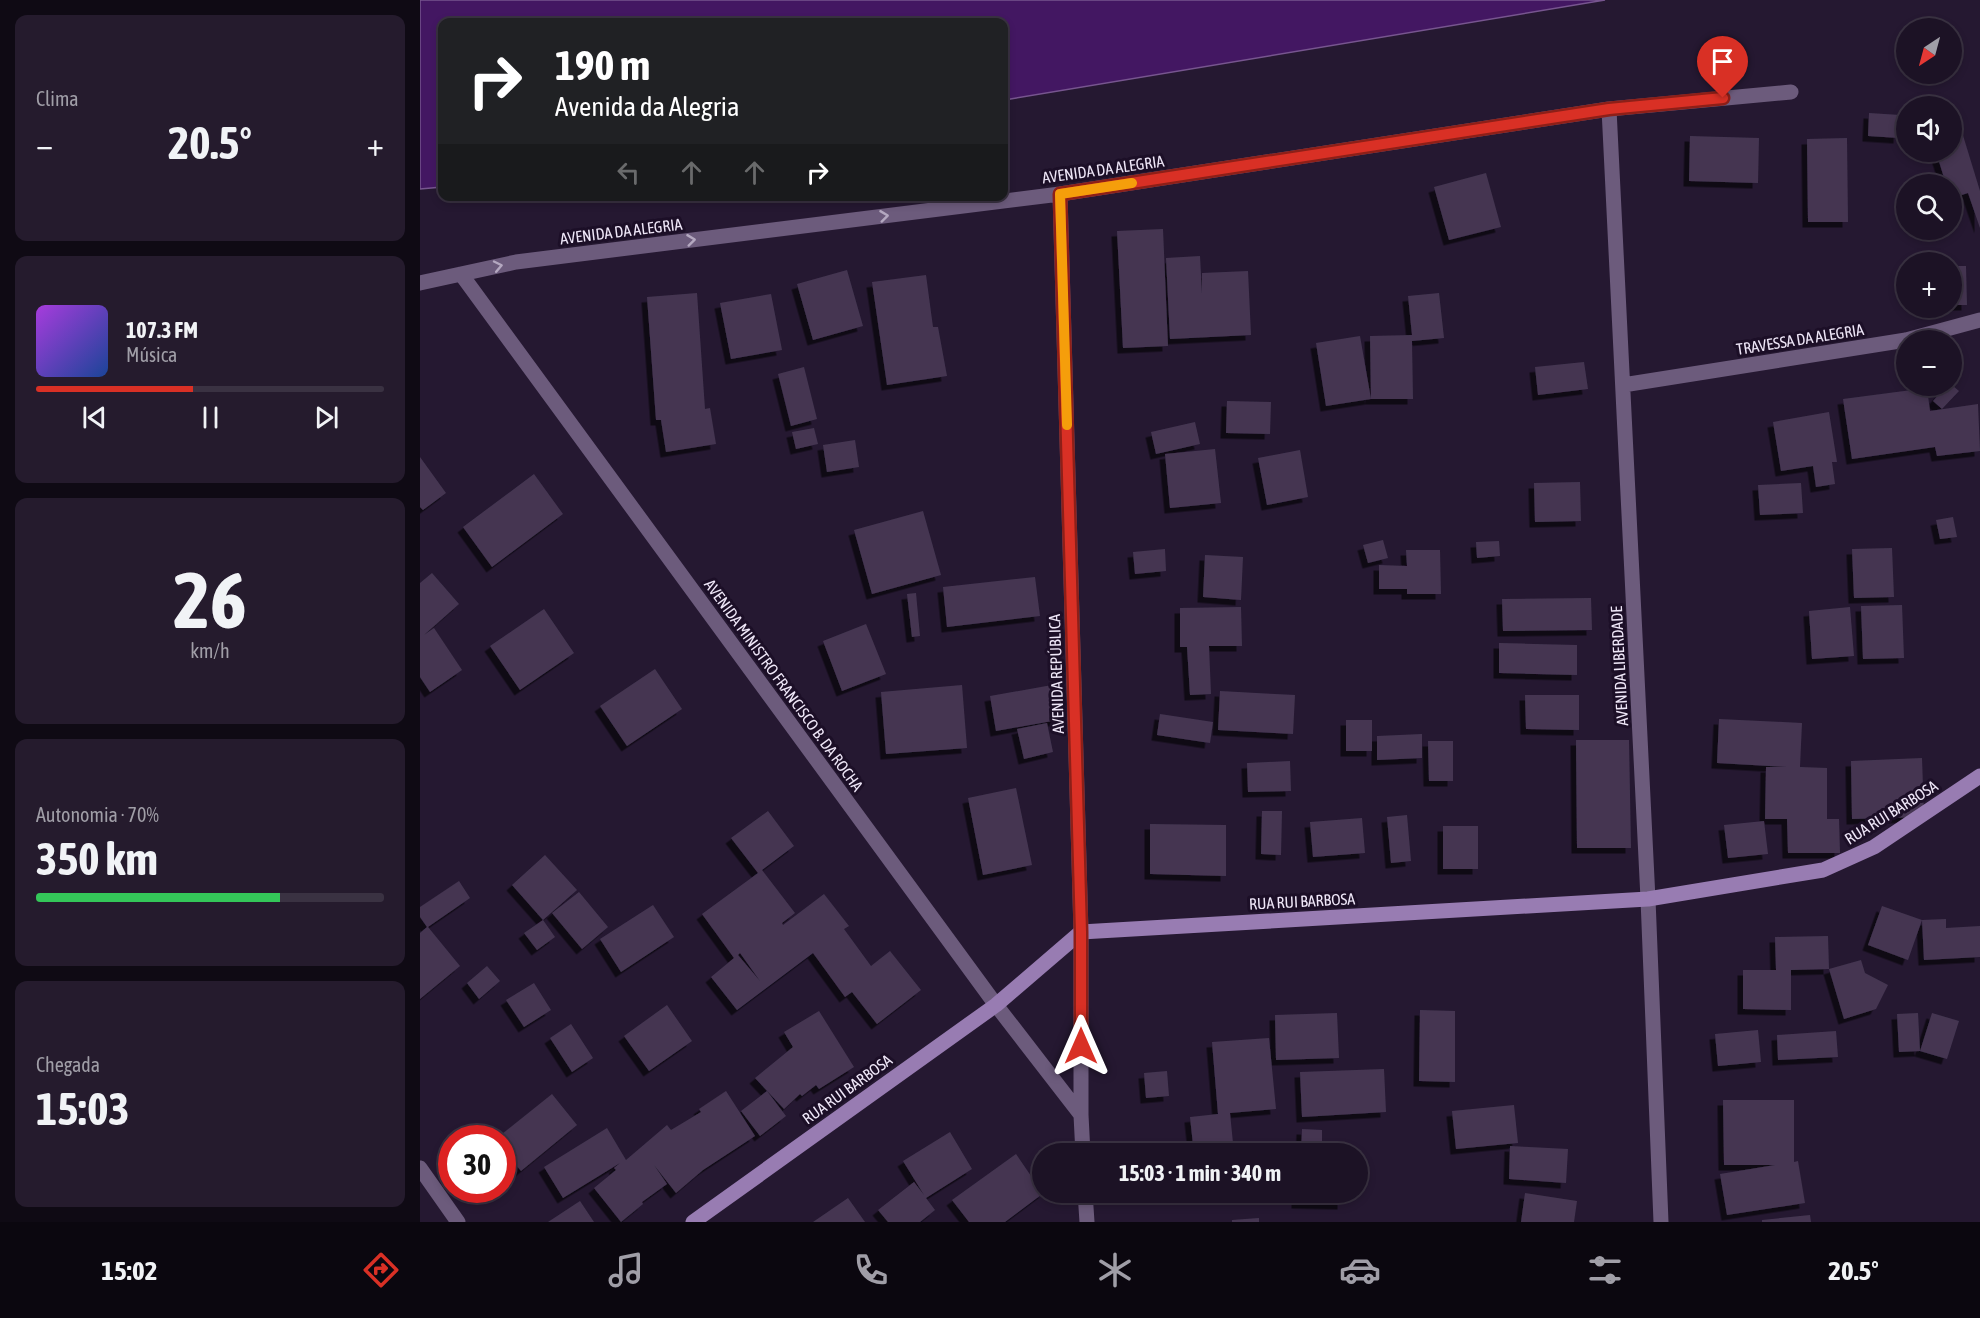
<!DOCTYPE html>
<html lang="pt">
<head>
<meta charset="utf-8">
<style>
  body { margin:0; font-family:"Asap Condensed",sans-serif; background:#251b2d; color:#f1f3f6; height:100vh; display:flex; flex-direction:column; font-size:22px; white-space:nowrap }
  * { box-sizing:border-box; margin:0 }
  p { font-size:20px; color:#a09ea7 }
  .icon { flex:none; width:33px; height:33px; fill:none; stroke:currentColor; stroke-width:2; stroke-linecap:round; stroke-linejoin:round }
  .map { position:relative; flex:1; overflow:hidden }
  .side { display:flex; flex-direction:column; gap:15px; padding:15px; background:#0f0a14; width:420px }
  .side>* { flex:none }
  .hud { position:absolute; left:18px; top:18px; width:570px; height:183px; border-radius:12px; box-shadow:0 3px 9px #0003,0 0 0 2px #3a3242; background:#202124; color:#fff; overflow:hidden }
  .needle { width:39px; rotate:216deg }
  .tools { position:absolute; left:1476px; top:18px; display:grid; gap:12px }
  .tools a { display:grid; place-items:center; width:66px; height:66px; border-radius:50%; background:#1c1225; box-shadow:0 3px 9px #0003,0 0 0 2px #3a3242; font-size:30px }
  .speed { position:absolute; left:18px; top:1125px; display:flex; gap:12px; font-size:30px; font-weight:700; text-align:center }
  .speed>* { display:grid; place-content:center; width:78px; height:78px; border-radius:50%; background:#1c1225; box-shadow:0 3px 9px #0003,0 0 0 2px #3a3242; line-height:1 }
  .speed .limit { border:9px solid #d22; background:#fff; color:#111 }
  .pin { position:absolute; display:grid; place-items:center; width:51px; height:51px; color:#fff; margin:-62px -26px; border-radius:50% 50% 50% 0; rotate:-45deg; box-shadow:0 0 6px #0007 }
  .pin .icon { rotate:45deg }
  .me { position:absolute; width:66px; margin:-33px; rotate:0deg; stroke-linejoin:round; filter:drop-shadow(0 0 4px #0008) }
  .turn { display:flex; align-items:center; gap:21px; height:126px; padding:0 18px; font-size:27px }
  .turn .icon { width:78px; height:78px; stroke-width:2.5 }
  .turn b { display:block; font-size:42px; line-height:51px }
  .lanes { display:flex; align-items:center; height:57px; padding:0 18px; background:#0003; justify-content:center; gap:30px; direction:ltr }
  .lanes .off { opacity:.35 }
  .big { font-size:45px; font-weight:700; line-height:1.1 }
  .side .widget { flex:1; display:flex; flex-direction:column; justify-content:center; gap:9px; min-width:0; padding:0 21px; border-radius:12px; background:#251b2d }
  .side .dial { align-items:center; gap:0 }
  .dial b { font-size:78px; line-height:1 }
  .song { display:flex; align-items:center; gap:18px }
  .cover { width:72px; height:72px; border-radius:9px; background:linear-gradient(135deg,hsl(280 70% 55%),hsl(220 70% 35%)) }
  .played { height:6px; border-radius:3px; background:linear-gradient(90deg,#d93025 45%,#3a3242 45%) }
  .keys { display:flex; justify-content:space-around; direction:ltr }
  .heat { display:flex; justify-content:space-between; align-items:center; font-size:33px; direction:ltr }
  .charge { height:9px; border-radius:4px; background:linear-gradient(90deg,#34c759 70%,#3a3242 0) }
  .trip { position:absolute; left:612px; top:1143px; width:336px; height:60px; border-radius:30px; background:#1c1225; box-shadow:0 3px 9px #0003,0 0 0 2px #3a3242; font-weight:700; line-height:60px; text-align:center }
  .tab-bar { display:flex; height:96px; justify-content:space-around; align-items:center; background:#0b070f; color:#a09ea7 }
  .tab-bar .icon { width:42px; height:42px }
  .tab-bar .current { color:#d93025 }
  .tab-bar b { font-size:27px; color:#f1f3f6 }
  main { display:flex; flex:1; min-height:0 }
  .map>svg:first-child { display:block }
</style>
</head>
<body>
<main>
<section class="side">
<div class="widget"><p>Clima</p>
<div class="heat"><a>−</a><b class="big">20.5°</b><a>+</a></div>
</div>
<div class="widget">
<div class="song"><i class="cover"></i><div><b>107.3 FM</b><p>Música</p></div></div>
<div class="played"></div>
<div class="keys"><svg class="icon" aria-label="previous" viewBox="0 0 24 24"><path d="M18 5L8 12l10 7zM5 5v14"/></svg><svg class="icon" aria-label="pause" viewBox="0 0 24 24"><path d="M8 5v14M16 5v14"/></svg><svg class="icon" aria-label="next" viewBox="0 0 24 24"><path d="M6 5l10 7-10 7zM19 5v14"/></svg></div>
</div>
<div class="widget dial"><b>26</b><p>km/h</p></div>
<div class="widget"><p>Autonomia · 70%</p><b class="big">350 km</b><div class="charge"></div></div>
<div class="widget"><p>Chegada</p><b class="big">15:03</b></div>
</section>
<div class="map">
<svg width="1560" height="1222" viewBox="0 0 1560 1222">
  <defs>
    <filter id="shadow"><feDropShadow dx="-5.5" dy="5.5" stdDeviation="0" flood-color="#0009"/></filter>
  </defs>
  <rect width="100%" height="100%" fill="#251831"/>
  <!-- water -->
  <path fill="#431762" stroke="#77558f" stroke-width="1.5" d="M0,0H1185L584,100V22H22V187L0,189Z"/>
  <!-- building -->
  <path fill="#443651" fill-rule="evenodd" filter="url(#shadow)" d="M1534,106L1560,191V228L1548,193L1532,198V184H1526L1516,152H1532V107Z
    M1449,113L1480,115L1479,138L1448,136Z
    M1270,136L1339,138L1338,183L1269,181Z
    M1427,138L1428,222H1388L1387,139Z
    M1066,173L1081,227L1029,240L1014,187Z
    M743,229L748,346L703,348L697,231Z
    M780,256L782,294V273L828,271L831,335L750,339L746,258Z
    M1532,266H1546L1547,305H1532Z
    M427,270L443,326L393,340L377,284Z
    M506,275L513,327H518L527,376L467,385L452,282Z
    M277,293L285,409L290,408L296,444L246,452L241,420H236L227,297Z
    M1019,293L1024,338L992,341L993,399H951L950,336L992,335L988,296Z
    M351,294L362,350L311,359L300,303Z
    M940,336L951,399L906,406L896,343Z
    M1164,362L1168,389L1118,395L1115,367Z
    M384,367L397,419L371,426L358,374Z
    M1526,386H1533L1539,391L1522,409L1513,401Z
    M1507,388L1510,411L1558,404L1560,451L1517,456L1515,447L1432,459L1423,399Z
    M807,401L851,402L850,434L806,433Z
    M1409,412L1417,462H1412L1415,484L1396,487L1393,466L1361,471L1353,422Z
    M775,422L780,444L736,454L731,432Z
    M394,428L398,444L376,449L372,432Z
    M435,440L439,467L407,472L403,445Z
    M795,449L801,503L750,508L745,454Z
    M880,450L888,497L847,505L838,458Z
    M0,457L26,493L3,510L0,507Z
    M114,474L143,514L72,567L43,527Z
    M1160,482L1161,521L1115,522L1114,483Z
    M1381,483L1383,513L1340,515L1338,485Z
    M503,511L521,575L452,594L434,530Z
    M1533,517L1537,537L1520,539L1516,520Z
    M963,540L968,558L948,563L943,545Z
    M1079,541L1080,556L1057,558L1056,542Z
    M1472,548L1474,597L1434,598L1432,549Z
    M745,549L746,571L715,574L713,552Z
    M986,550H1020L1021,594H987V589H959V565L987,566Z
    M785,555L823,557L821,600L783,597Z
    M12,573L39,604L4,635L14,628L42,670L10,692L0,677V583Z
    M615,577L620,616L527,627L523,587Z
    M496,593L500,636L492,637L487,594Z
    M1171,598L1172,630L1083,631L1082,599Z
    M1482,605L1484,658L1443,659L1441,606Z
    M821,607L822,646H789L791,694L770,695L767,647H760V608Z
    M1430,607L1434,656L1392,659L1389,611Z
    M124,609L154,653L100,690L70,646Z
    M446,624L466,674L422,691L403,641Z
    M1079,643L1157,645V675L1079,673Z
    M235,669L262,709L207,746L180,706Z
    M542,685L547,748L466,754L461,692Z
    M632,685L638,720L576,731L570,696Z
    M800,691L875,695L873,734L798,730Z
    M1105,695H1159V730L1106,729Z
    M740,714L793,722L790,743L737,735Z
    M1299,719L1382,723L1380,767L1407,768V819H1419L1420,853H1368L1367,819H1345L1346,767H1367L1297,763Z
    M926,720H952V751H926Z
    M627,723L633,752L604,759L597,729Z
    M1002,734V758L957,760V736Z
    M1156,740H1209L1211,848H1157Z
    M1008,741H1033V781H1009Z
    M1502,758L1504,817L1432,819L1431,761Z
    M870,761L871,791L828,792L827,763Z
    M596,788L612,865L563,875L548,798Z
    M348,811L374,846L342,870L375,913L362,923L363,925L404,894L429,926L424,929L451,966L470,951L501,990L457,1024L432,992L425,997L393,953L317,1010L291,977L314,958L282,914L338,873L311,838ZM320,953L340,981L318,955Z
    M842,811H862L861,855L841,854Z
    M987,815L991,861L971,863L967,817Z
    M942,818L945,853L893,857L890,822Z
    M1344,821L1348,854L1308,858L1304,825Z
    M730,824L806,825V876L730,874Z
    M1023,826H1058V869H1023Z
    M125,855L157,890L123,920L92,885Z
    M39,881L50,898L8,927L40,966L0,999V933L7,927L0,917V907Z
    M159,892L188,927L162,949L132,913Z
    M233,905L254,937L201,972L180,939Z
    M1462,906L1502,920L1488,960L1448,945Z
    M1526,919V928L1560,926V957L1504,960L1502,920Z
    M123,920L135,937L117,950L104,933Z
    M1408,936L1409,969L1371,970V1010L1323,1009V970H1356L1355,937Z
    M1441,960L1445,973L1468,985L1456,1009L1424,1019L1409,969Z
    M67,966L80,981L59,999L47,983Z
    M114,983L131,1010L104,1027L86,1000Z
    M247,1005L272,1041L229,1071L204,1036Z
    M1000,1010L1035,1011V1082L999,1081Z
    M399,1011L434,1067L399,1089L396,1085L382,1096L380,1094L364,1109L335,1078L373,1047L364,1032Z
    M917,1013L919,1058L856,1060L855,1015Z
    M1498,1013L1500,1051L1479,1052L1477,1014Z
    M1512,1013L1539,1021L1527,1059L1500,1051Z
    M151,1024L173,1058L152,1072L130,1038Z
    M1338,1030L1341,1062L1298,1066L1295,1034Z
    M1416,1031L1418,1057L1358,1060L1357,1035Z
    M849,1038L856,1109L810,1113L814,1153L774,1154L770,1117L798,1114L792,1042Z
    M964,1069L966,1112L882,1117L880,1072Z
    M747,1071L749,1096L726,1098L724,1073Z
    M306,1091L335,1136L283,1170L256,1193L234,1165L247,1184L222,1202L223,1204L201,1222L174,1188L196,1170L194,1168L200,1163L143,1198L124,1167L187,1128L206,1160L247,1125L251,1130L281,1112L279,1109Z
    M347,1091L366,1116L340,1136L321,1111Z
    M132,1094L157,1125L101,1171L82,1148V1138H77Z
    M1303,1100H1374V1162L1378,1161L1385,1203L1307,1215L1300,1174L1355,1165H1304Z
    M1094,1105L1098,1143L1036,1149L1032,1111Z
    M882,1129L902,1130V1154H881Z
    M530,1132L552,1169L506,1198L515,1210L500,1222H468L458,1210L494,1182L504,1195L483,1161Z
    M1090,1146L1148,1149L1146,1183L1089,1179Z
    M596,1154L622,1192H625L585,1222H549L532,1200Z
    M877,1192H923V1204L877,1203Z
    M1105,1193L1157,1201L1154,1222H1101Z
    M428,1198L445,1222H393Z
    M160,1201L174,1222H128Z
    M1390,1215L1391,1222H1342V1220Z
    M839,1218V1222H812V1220Z"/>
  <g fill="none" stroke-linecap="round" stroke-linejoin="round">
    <!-- street -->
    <path stroke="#6c5b7c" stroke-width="15" d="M1189,109L1228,899L1241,1222
      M640,194L661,932V1115L663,1154
      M41,274L576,1005L661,1115
      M0,283L96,262L640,194L1189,109L1371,92
      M1203,385L1486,340L1560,320
      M0,1168L38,1222
      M665,1192L667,1222"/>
    <!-- secondary -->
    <path stroke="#987cb2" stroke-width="15" d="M273,1222L576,1005L661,932L1228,899L1403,870L1454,847L1560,776"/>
  </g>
  <!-- one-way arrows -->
  <defs><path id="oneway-chevron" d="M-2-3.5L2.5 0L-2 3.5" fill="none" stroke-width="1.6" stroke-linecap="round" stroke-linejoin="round" transform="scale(1.5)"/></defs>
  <g stroke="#b4a8c0">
    <use href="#oneway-chevron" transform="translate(464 216) rotate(-7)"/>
    <use href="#oneway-chevron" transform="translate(271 240) rotate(-7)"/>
    <use href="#oneway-chevron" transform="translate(78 266) rotate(-12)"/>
  </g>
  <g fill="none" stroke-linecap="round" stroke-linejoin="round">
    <defs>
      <path id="route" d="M661,1046V932L640,194L1189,109L1303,98"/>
    </defs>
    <!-- route casing -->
    <use href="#route" stroke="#8d1f18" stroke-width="15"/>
    <!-- route -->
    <use href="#route" stroke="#d93025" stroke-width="10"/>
    <!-- slow -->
    <path stroke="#f59e0b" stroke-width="10" d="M647,425L640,194L712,183"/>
  </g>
  <g text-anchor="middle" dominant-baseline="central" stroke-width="6" stroke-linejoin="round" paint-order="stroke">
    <!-- street labels -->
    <g font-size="16" fill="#efe7f8" stroke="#1c0f27">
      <text transform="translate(683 169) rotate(-8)">AVENIDA DA ALEGRIA</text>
      <text transform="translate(201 231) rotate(-7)">AVENIDA DA ALEGRIA</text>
      <text transform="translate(1380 339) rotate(-9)">TRAVESSA DA ALEGRIA</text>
      <text transform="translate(1199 666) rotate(-93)">AVENIDA LIBERDADE</text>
      <text transform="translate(636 674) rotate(-92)">AVENIDA REPÚBLICA</text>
      <text transform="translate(364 685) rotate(54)">AVENIDA MINISTRO FRANCISCO B. DA ROCHA</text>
      <text transform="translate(1471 812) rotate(-32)">RUA RUI BARBOSA</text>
      <text transform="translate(882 901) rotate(-3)">RUA RUI BARBOSA</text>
      <text transform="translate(427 1089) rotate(-36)">RUA RUI BARBOSA</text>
    </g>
  </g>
</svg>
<div class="tools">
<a><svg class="needle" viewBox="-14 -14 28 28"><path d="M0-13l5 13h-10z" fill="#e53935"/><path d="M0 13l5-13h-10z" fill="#a09ea7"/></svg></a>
<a><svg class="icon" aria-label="sound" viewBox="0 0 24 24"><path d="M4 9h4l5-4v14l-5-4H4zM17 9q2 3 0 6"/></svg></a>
<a><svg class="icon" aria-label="search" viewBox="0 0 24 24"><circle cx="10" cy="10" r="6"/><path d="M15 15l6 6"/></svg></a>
<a>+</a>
<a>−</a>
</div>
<div class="speed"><div class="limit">30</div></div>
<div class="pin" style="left:1303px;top:98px;background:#d93025"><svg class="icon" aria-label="arrive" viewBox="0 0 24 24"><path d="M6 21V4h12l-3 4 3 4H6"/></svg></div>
<svg class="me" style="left:661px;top:1046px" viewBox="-20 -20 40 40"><path d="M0-17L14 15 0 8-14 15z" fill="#d93025" stroke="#fff" stroke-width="4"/></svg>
<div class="trip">15:03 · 1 min · 340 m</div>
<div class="hud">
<div class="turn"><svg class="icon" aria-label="right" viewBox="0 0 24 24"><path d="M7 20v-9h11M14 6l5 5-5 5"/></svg><div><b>190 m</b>Avenida da Alegria</div></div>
<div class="lanes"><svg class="icon off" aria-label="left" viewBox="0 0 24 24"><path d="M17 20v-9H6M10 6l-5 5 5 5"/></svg><svg class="icon off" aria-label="ahead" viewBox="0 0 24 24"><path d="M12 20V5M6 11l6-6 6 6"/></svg><svg class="icon off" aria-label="ahead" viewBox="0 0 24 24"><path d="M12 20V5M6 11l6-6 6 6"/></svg><svg class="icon" aria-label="right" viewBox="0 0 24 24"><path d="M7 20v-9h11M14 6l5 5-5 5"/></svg></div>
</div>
</div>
</main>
<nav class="tab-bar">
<b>15:02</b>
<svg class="icon current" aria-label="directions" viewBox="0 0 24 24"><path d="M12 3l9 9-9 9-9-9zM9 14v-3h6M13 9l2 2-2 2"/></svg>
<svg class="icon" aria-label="music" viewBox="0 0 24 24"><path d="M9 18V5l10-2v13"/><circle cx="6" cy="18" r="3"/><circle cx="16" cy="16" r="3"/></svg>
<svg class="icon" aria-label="phone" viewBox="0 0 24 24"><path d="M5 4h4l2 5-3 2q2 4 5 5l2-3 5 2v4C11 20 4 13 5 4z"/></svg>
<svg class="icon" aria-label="climate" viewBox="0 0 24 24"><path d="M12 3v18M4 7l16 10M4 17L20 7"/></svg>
<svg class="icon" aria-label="car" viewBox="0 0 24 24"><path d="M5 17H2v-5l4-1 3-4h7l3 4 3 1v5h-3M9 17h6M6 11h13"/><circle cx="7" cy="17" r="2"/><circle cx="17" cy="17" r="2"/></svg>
<svg class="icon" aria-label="filters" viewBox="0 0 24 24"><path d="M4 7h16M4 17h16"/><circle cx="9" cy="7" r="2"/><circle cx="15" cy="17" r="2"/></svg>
<b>20.5°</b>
</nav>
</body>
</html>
